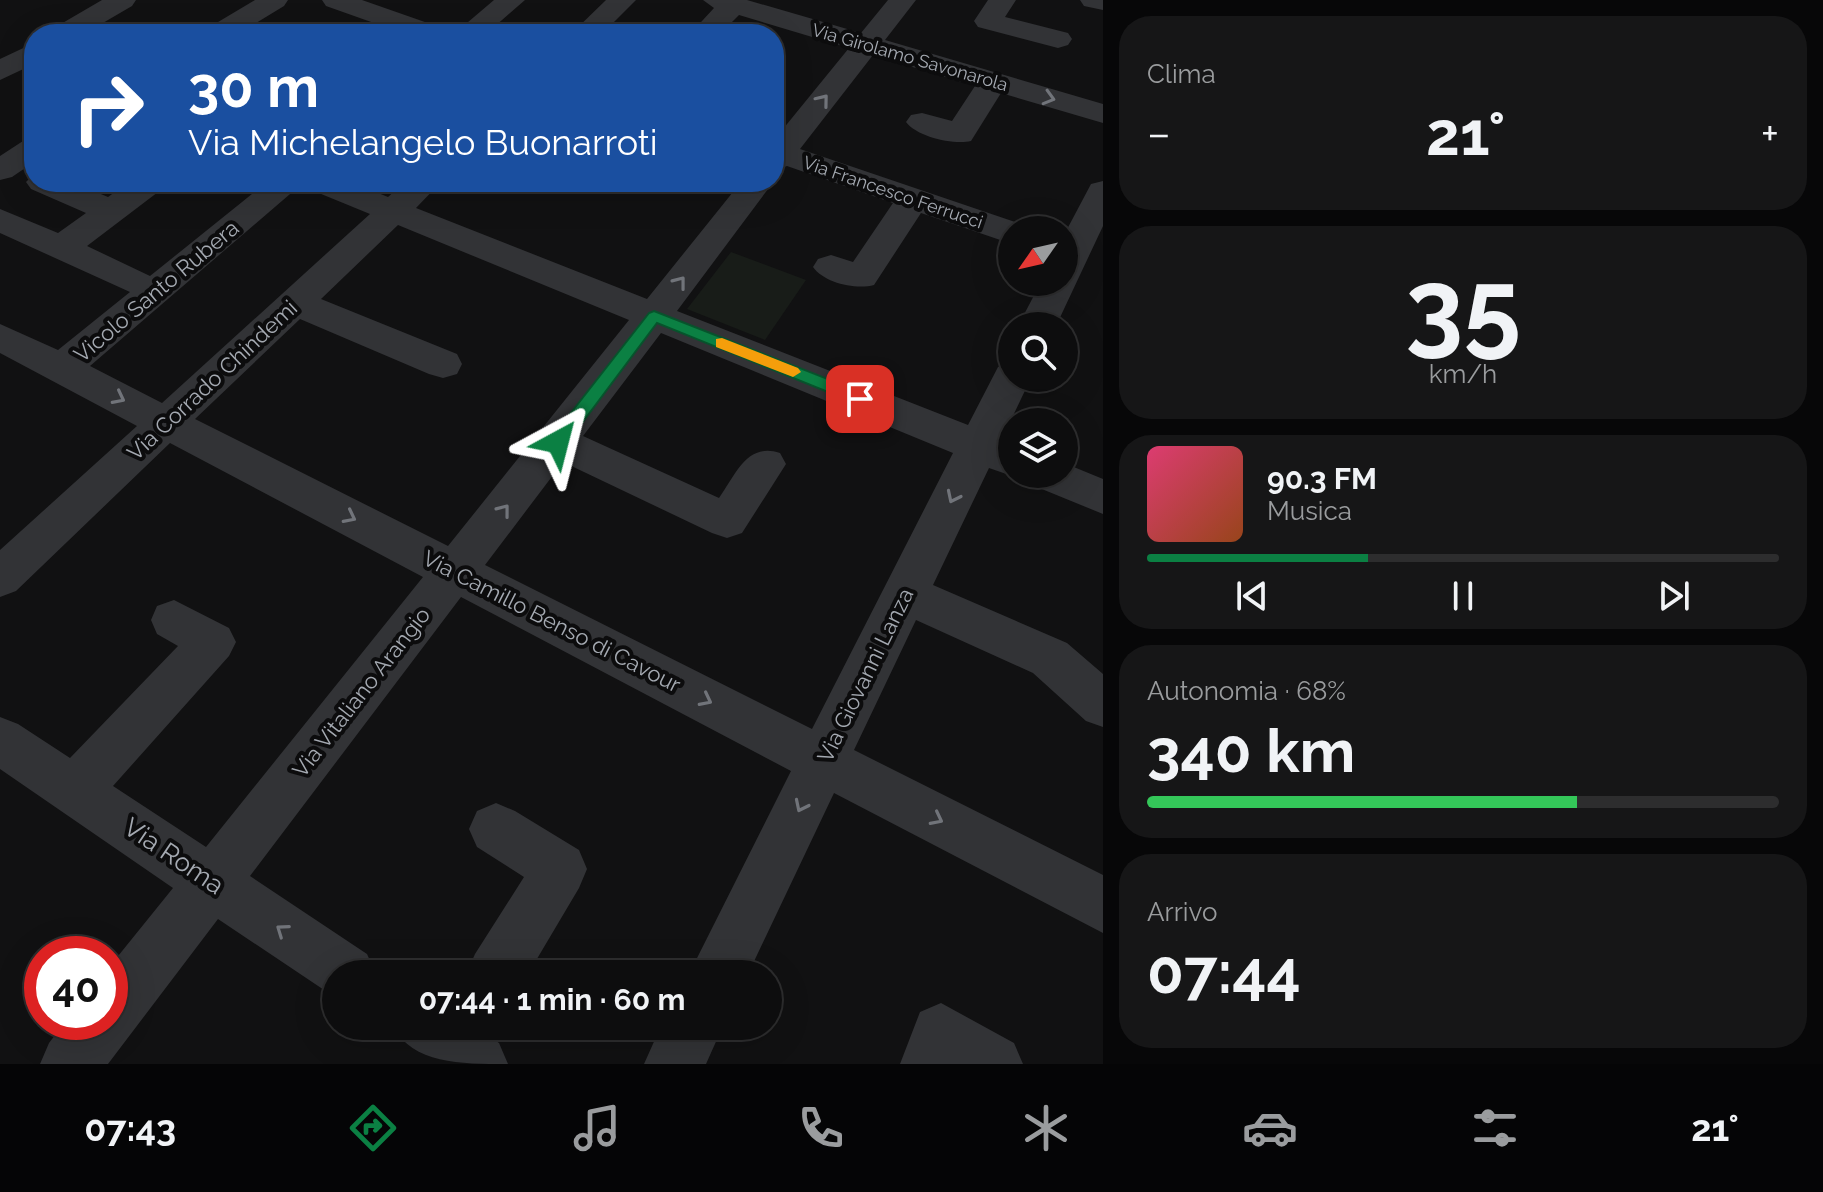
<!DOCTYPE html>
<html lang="it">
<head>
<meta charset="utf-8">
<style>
  body { margin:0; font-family:Raleway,sans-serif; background:#161617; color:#f1f3f6; height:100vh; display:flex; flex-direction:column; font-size:30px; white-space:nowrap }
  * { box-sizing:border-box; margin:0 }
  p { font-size:26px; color:#9a9c9e }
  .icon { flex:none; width:44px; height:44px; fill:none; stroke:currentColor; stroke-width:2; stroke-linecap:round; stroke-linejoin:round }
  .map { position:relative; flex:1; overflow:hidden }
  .sheet { display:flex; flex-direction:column; gap:16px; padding:16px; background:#070708; width:720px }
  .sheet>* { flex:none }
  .hud { position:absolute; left:24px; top:24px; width:760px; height:168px; border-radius:32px; box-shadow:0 8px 32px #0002,0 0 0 2px #2d2d2e; background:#1a4fa0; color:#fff; overflow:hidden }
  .needle { width:52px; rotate:236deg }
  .tools { position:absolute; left:998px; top:216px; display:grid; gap:16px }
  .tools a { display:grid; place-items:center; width:80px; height:80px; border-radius:50%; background:#0d0d0e; box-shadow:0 8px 32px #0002,0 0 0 2px #2d2d2e; font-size:40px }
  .speed { position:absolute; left:24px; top:936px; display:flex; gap:16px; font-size:40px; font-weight:700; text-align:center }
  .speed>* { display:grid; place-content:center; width:104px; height:104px; border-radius:50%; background:#0d0d0e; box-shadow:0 8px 32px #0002,0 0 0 2px #2d2d2e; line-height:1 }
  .speed .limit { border:12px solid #d22; background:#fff; color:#111 }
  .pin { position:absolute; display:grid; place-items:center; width:68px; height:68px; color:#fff; margin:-34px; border-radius:16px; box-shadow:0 4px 12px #0006 }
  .me { position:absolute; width:88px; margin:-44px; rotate:38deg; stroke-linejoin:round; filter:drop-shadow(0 0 6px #0008) }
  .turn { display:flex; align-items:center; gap:28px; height:168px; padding:0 32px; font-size:36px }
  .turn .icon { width:104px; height:104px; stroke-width:2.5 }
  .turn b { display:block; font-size:56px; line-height:68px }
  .big { font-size:60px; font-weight:700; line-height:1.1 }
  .sheet .card { flex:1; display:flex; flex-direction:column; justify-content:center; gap:12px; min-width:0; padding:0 28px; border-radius:32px; background:#161617 }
  .sheet .dial { align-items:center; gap:0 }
  .dial b { font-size:104px; line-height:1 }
  .song { display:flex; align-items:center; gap:24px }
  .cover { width:96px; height:96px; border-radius:12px; background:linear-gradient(135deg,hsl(340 70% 55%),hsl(20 70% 35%)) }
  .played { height:8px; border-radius:4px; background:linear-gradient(90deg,#0b8043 35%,#2d2d2e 35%) }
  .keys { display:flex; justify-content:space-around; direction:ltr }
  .heat { display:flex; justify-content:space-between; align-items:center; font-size:44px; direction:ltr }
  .charge { height:12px; border-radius:6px; background:linear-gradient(90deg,#34c759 68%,#2d2d2e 0) }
  .trip { position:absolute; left:322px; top:960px; width:460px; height:80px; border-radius:40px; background:#0d0d0e; box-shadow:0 8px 32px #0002,0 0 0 2px #2d2d2e; font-weight:700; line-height:80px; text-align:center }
  .dock { display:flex; height:128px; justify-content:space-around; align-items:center; background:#050506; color:#9a9c9e }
  .dock .icon { width:56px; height:56px }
  .dock .active { color:#0b8043 }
  .dock b { font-size:36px; color:#f1f3f6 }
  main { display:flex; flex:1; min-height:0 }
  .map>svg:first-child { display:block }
</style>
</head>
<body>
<main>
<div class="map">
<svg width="1103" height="1064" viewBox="0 0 1103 1064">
  <rect width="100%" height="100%" fill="#111112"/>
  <!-- green -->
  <path fill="#181c18" d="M731,252L806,280L765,340L687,309Z"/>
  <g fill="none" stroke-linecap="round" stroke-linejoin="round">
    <!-- minor -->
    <path fill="#323336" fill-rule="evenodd" d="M102,0H136L132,6L84,34H50L54,28Z
      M255,0H288L284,6L238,34H204L208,28Z
      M322,0H362L442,28L446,34H405L326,6Z
      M494,0H525L486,34H454Z
      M606,0H636L602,34H571Z
      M703,0H747L861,33L888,0H916L885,40L1103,104V123L1001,93L971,141C954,145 917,137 906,122L911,115L922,113L952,121L975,86L873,55L800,149L1024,225L1027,230H1012V244L921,213L874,285C856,290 824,283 813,267L818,259L831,255L853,262L893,203L787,166L774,171V140L849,48L739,15L720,34H690L714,8Z
      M988,0H1016L1005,17L1068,33L1072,39L1068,45L1058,48L978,27L974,21Z
      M1080,0H1103V10L1084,6Z
      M34,43V64L0,80V59Z
      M34,138V162L12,177L0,180V156L23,141Z
      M34,174V182H72L108,197L129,182H167L162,189L87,246L150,276L267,182H304L90,366L162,403L370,214L309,189L304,182H351L388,197L405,182H441L416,208L647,299L741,182L774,181L677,311L968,425L998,367L1012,363V378H1031L1002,439L1012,443V474H1018L1012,476L989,468L933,585L1067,643L1103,674V727L1086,721L1033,673L916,620L854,750L1103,875V933L834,793L748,974H689L791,771L461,597L250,876L367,954L376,974H336V998L218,919L108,1064H40L49,1043L65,1022H110V966L173,888L0,769V717L18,724L70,758L178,646L157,634L151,620L157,606L174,600L229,628L236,642L229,656L113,786L206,847L423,577L170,443L16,591L0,597V550L137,426L0,353V324L58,350L130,292L0,233V209L58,233L86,213L31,189L26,182ZM398,225L629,320L448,546L195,419L300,319L429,374L443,378L457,374L462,364L457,354L321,299ZM661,333L953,453L812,729L485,565L563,462L712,533L727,538L742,533L786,464L780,453C747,442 736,474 719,498L583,436Z
      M1103,181V226L1056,326H1018L1041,282H1064V235L1091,184Z
      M1064,463L1103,479V514L1032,485L1026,474H1064Z
      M496,803L515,811L579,850L587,869L579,888L528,974H466L475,954L524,877L477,847L469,829L477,811Z
      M941,1003L1014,1043L1023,1064H900L920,1012Z
      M392,1026H474L499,1043L508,1064C459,1064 414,1064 392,1026Z
      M661,1026H723L706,1064H644Z"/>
  </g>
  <!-- one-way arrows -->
  <defs><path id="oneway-chevron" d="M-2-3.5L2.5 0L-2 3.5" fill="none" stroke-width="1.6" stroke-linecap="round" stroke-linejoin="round" transform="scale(2)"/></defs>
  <g stroke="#71747a">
    <use href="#oneway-chevron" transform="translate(1049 98) rotate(16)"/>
    <use href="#oneway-chevron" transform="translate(823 100) rotate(-51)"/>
    <use href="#oneway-chevron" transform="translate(680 282) rotate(-52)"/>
    <use href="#oneway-chevron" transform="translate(119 398) rotate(27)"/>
    <use href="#oneway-chevron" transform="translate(953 497) rotate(116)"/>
    <use href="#oneway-chevron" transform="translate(504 510) rotate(-52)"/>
    <use href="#oneway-chevron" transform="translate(350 517) rotate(27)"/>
    <use href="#oneway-chevron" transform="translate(706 700) rotate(27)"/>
    <use href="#oneway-chevron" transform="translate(801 806) rotate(116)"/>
    <use href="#oneway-chevron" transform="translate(937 819) rotate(27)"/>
    <use href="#oneway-chevron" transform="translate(282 930) rotate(-145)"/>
  </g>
  <!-- route -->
  <path fill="#0b8043" stroke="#07532c" stroke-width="2" d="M654,311L866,394L869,399L866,403H855L657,323L564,447H552L549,442L552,437L649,313Z"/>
  <!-- slow -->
  <path fill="#f59e0b" d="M722,338L798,368L801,372L793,377L716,347V339Z"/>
  <g text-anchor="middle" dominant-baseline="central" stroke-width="8" stroke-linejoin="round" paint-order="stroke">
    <!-- far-street labels -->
    <g font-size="18" fill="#a4a9b1" stroke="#0c0c0d">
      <text transform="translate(910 57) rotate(16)">Via Girolamo Savonarola</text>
      <text transform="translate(893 192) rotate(19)">Via Francesco Ferrucci</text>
    </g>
    <!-- street labels -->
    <g font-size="22" fill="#a4a9b1" stroke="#0c0c0d">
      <text transform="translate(156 291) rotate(-40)">Vicolo Santo Rubera</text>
      <text transform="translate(212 380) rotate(-43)">Via Corrado Chindemi</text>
      <text transform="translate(552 621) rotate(27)">Via Camillo Benso di Cavour</text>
      <text transform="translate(865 675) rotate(-64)">Via Giovanni Lanza</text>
      <text transform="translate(361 692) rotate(-52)">Via Vitaliano Arangio</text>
    </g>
    <!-- near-street labels -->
    <g font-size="26" fill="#a4a9b1" stroke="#0c0c0d">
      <text transform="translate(174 856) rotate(34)">Via Roma</text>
    </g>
  </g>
</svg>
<div class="tools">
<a><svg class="needle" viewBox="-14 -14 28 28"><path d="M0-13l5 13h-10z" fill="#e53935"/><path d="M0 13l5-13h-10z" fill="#9a9c9e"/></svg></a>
<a><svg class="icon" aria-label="search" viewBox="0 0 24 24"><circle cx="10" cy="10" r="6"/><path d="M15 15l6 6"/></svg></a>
<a><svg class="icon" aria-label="layers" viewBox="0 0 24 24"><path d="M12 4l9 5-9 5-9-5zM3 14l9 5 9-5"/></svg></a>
</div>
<div class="speed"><div class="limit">40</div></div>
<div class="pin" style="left:860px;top:399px;background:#d93025"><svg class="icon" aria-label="arrive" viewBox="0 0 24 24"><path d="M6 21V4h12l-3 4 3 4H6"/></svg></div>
<svg class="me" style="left:558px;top:442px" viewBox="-20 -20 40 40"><path d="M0-17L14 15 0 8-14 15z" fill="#0b8043" stroke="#fff" stroke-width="4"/></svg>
<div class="trip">07:44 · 1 min · 60 m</div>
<div class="hud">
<div class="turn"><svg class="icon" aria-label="right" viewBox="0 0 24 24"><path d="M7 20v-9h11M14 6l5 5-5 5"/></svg><div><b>30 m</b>Via Michelangelo Buonarroti</div></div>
</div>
</div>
<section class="sheet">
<div class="card"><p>Clima</p>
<div class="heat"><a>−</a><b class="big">21°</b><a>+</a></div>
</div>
<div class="card dial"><b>35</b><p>km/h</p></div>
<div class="card">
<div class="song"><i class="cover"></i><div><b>90.3 FM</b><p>Musica</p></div></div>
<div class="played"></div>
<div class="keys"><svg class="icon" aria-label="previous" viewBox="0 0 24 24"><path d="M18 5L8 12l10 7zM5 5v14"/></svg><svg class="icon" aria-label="pause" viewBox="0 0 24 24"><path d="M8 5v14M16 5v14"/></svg><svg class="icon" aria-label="next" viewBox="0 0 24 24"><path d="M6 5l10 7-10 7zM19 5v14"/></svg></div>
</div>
<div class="card"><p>Autonomia · 68%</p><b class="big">340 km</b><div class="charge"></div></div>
<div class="card"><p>Arrivo</p><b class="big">07:44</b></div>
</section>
</main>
<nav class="dock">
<b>07:43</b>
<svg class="icon active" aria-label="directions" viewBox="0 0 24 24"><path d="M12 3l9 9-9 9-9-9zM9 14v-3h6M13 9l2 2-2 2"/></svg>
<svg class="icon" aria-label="music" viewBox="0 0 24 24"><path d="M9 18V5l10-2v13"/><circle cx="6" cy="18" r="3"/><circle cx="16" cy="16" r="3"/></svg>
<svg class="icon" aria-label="phone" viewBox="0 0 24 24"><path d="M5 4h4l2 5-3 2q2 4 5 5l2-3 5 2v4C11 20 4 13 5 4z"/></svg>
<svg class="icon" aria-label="climate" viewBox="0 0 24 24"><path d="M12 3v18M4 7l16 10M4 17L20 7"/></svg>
<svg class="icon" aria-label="car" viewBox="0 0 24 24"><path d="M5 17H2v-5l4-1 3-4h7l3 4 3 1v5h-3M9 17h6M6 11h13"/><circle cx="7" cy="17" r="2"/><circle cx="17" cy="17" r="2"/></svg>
<svg class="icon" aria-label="filters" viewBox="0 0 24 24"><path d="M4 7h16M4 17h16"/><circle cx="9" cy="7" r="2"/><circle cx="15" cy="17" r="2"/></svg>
<b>21°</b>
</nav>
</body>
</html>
